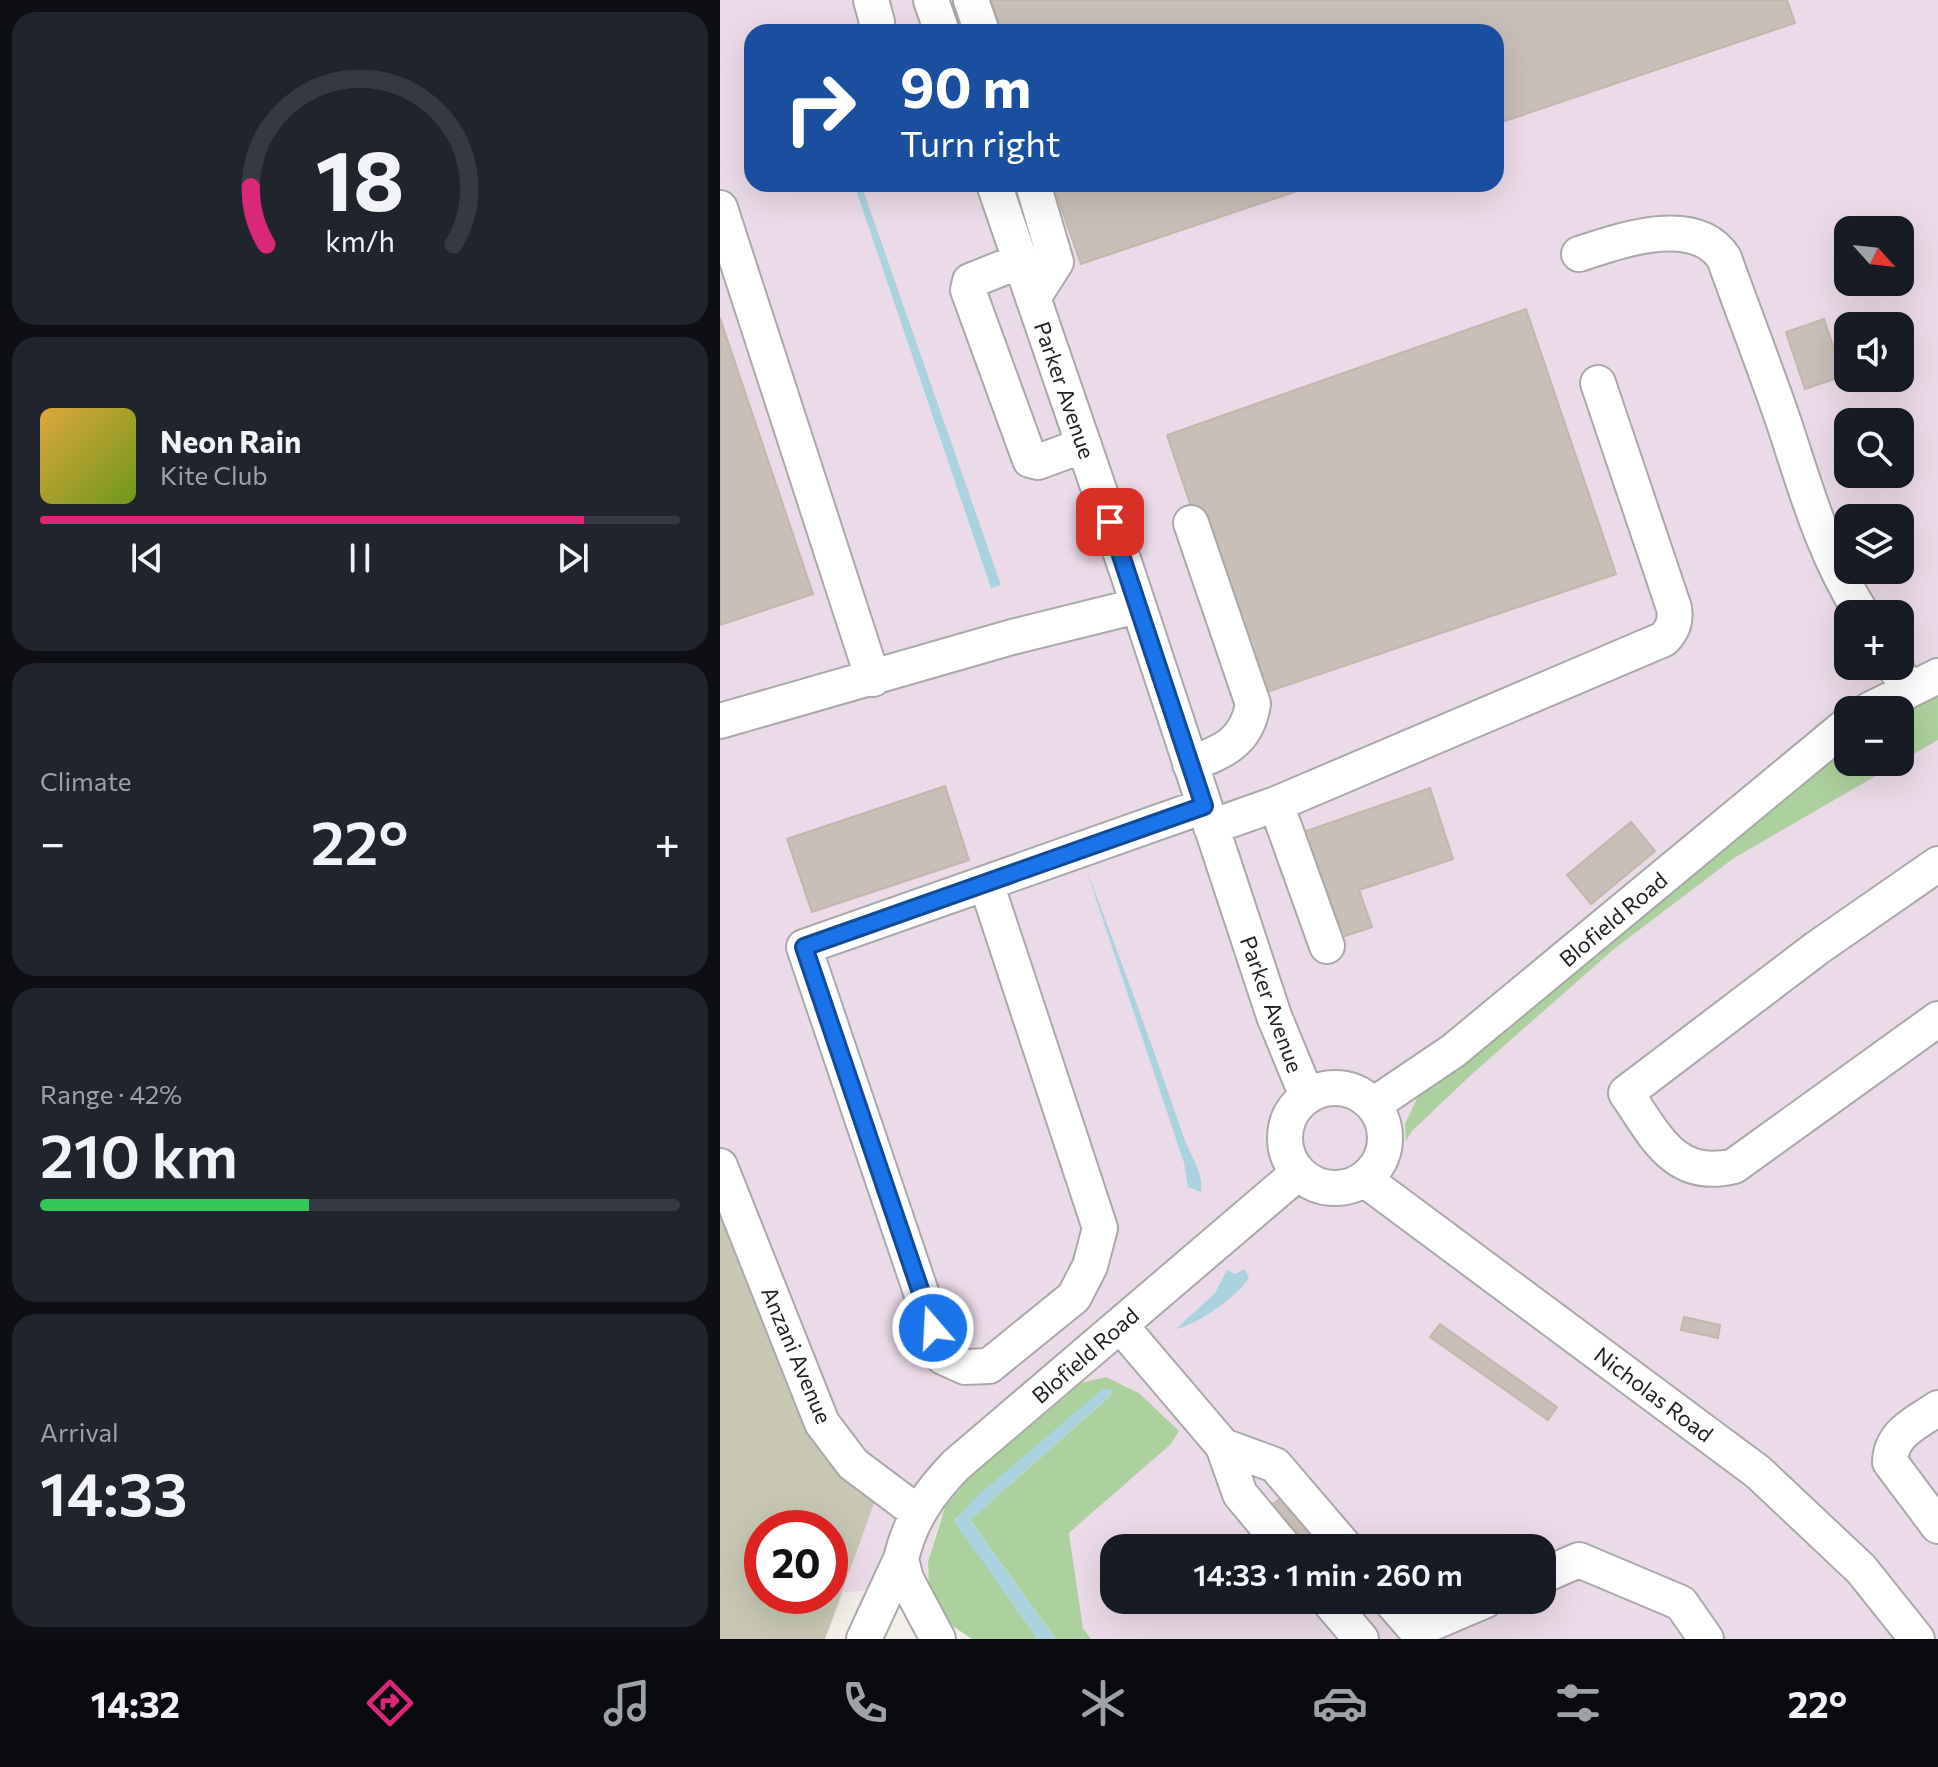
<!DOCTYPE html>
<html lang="en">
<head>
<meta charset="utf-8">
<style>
  body { margin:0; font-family:Commissioner,sans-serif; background:#20242c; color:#f1f3f6; height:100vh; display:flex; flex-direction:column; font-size:30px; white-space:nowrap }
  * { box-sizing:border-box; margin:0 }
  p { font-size:26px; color:#9ea1a6 }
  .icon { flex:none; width:44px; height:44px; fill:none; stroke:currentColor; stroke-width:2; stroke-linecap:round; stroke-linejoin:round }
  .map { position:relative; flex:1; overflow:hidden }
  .side { display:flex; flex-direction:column; gap:12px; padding:12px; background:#0d0f14; width:720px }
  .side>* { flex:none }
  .hud { position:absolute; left:24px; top:24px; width:760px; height:168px; border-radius:24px; box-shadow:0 8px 32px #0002; background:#1a4fa0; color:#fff; overflow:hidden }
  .needle { width:52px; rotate:117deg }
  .tools { position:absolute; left:1114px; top:216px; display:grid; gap:16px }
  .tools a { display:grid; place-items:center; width:80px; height:80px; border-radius:16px; background:#171b24; box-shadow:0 8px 32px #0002; font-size:40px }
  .speed { position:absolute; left:24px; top:1510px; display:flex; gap:16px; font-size:40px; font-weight:700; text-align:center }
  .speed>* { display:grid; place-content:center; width:104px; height:104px; border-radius:50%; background:#171b24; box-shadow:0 8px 32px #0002; line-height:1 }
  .speed .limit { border:12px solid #d22; background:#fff; color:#111 }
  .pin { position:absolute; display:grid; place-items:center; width:68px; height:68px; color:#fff; margin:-34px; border-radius:16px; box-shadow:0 4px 12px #0006 }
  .me { position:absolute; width:88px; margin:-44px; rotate:341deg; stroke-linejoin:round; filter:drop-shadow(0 0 6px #0008) }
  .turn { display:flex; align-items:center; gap:28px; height:168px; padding:0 24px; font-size:36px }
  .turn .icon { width:104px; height:104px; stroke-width:2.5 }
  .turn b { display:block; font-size:56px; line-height:68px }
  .big { font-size:60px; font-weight:600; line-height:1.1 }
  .side .card { flex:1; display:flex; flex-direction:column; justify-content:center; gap:12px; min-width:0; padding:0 28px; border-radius:24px; background:#20242c }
  .side .dial { align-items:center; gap:0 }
  .dial svg { height:208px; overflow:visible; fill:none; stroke:#363941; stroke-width:7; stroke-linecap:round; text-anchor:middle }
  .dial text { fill:#f1f3f6; stroke:none }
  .song { display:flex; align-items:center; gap:24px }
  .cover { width:96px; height:96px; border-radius:12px; background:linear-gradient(135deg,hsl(40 70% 55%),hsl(80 70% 35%)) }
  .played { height:8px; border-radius:4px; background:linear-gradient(90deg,#db2777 85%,#363941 85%) }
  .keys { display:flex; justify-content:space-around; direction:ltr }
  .heat { display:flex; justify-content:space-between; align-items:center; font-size:44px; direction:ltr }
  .charge { height:12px; border-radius:6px; background:linear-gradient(90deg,#34c759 42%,#363941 0) }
  .trip { position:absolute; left:380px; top:1534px; width:456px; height:80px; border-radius:24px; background:#171b24; box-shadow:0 8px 32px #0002; font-weight:600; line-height:80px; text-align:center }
  .tab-bar { display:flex; height:128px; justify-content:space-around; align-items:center; background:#090b0e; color:#9ea1a6 }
  .tab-bar .icon { width:56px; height:56px }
  .tab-bar .active { color:#db2777 }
  .tab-bar b { font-size:36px; color:#f1f3f6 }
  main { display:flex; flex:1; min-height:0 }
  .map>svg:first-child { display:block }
</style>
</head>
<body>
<main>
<section class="side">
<div class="card dial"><svg viewBox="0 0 100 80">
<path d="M14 69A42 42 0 1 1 86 69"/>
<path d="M14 69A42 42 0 0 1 8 47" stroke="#db2777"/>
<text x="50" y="56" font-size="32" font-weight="700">18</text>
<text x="50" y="72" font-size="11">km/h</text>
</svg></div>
<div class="card">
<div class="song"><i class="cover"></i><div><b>Neon Rain</b><p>Kite Club</p></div></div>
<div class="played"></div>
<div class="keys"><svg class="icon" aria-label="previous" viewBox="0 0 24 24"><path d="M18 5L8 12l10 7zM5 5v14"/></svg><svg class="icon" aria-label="pause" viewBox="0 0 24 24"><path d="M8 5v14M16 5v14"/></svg><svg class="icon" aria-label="next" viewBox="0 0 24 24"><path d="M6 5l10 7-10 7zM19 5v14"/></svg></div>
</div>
<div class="card"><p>Climate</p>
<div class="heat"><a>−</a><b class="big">22°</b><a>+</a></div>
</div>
<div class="card"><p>Range · 42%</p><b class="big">210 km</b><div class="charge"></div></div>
<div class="card"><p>Arrival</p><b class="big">14:33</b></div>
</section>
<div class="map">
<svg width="1218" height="1639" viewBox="0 0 1218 1639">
  <rect width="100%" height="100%" fill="#f2efe9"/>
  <!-- industrial -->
  <path fill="#ebdbe8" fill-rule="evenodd" d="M0,0H1218V1639H371L363,1628L349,1533L451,1444L459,1431L419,1393L401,1383L351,1391L248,1479L220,1518L208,1562L209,1588L124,1592L105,1639H0ZM32,32H776V184H32ZM1128,230H1180V282H1128ZM1128,326H1180V378H1128ZM1128,422H1180V474H1128ZM1128,518H1180V570H1128ZM1128,614H1180V666H1128ZM1128,710H1180V762H1128ZM42,1528H110V1596H42ZM394,1548H822V1600H394Z"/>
  <!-- construction -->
  <path fill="#c7c7b4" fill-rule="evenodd" d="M0,1166L102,1423L161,1484L105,1639H0ZM42,1528H110V1596H42Z"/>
  <!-- forest -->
  <path fill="#add19e" d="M1218,687V740L1180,762V710Z
    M1128,734V762H1180L1014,858L894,949L752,1074L692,1131L686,1141L685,1124L699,1094Z
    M386,1377L419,1393L459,1431L451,1444L349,1533L363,1628L371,1639H336L250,1520L388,1398L393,1390L234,1520L318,1639H252L234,1627L226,1620L209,1588L208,1562L225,1507L248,1479L361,1383Z"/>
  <!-- water -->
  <path fill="#aad3df" d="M134,184H141L281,585L271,588Z
    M365,866C399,955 432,1044 463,1135C469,1154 484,1172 481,1192L468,1187L464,1163Z
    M525,1269L529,1278C518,1296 477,1325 456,1329L495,1293L507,1270L515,1274Z
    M383,1389H394L388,1398L250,1520L336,1639H318L234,1521L257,1496Z"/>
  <!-- building -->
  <path fill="#c7bfb8" stroke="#c4b6ab" stroke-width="2" d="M271,0H1067L1075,23L776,124V32H282Z
    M333,184H598L361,264Z
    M806,309L896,574L535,696L447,435Z
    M0,318L93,594L0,625Z
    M1104,319L1123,376L1085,389L1066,332Z
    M225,786L249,860L92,912L67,839Z
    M710,788L733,859L639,890L652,927L619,938L583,832Z
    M911,822L935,851L871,904L847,875Z
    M964,1317L1000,1325L998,1338L961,1330Z
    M720,1324L837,1407L828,1420L710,1337Z
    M569,1493L603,1535L589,1548H585L550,1506Z"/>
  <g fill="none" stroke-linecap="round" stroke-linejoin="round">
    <defs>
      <path id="minor" d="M151,0L157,22
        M211,0L222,32
        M251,0L262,32
        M274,184L408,574L554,1016L587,1096
        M313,184L336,262L313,298
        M0,208L153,679
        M859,254C899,241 975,213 1004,258C1024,314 1046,370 1065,426C1087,493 1104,554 1142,614
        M300,261L250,281L248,290L310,460L318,462L364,445
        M1174,666L1189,690
        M1149,710L1218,676
        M0,721L292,637L417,606
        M470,764C503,752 527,742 533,704L471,523
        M556,804L944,639C953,629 956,621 954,608L878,383
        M491,827L556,804L607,946
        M1218,864L1097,948L906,1093C935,1135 954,1181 1014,1166L1218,1019
        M266,883L84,947L223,1357L245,1367L269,1366L354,1297L370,1266L380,1228L266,883L484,806
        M565 1138a50 50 0 1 1 100 0a50 50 0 1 1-100 0Z
        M653,1105L733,1051L1128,724
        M0,1166L102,1423L133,1464L197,1512
        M644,1179L1038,1472L1141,1569L1197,1639
        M400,1325L503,1446L520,1494L565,1548
        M1218,1408C1195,1424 1171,1433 1170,1462L1218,1526
        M503,1446L555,1465L626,1548
        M181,1559C190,1520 209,1493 236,1465L578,1173
        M822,1576L859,1560L961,1603L986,1639
        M608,1600L641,1639
        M670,1600L696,1630L766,1600
        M144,1639L181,1559L186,1579L218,1639"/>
    </defs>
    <!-- minor casing -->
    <use href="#minor" stroke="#a9a9a9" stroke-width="38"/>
    <!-- minor -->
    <use href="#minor" stroke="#fff" stroke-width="34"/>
  </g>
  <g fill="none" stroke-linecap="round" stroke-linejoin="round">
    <defs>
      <path id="route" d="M213,1328L84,947L484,806L390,522"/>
    </defs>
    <!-- route casing -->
    <use href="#route" stroke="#114b97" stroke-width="20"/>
    <!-- route -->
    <use href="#route" stroke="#1a73e8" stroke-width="14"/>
  </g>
  <g text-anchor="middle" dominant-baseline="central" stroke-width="6" stroke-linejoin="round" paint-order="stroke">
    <!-- street labels -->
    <g font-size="22" fill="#222" stroke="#fff">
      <text transform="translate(345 390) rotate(71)">Parker Avenue</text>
      <text transform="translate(893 919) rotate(-40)">Blofield Road</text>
      <text transform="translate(552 1004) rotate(70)">Parker Avenue</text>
      <text transform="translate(77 1355) rotate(67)">Anzani Avenue</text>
      <text transform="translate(365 1355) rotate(-41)">Blofield Road</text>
      <text transform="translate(934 1394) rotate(37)">Nicholas Road</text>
    </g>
  </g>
</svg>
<div class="tools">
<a><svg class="needle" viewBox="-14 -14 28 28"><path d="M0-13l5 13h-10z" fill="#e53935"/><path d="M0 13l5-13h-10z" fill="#9ea1a6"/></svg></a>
<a><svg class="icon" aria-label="sound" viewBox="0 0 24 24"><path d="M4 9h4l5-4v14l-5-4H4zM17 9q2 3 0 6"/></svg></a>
<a><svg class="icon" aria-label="search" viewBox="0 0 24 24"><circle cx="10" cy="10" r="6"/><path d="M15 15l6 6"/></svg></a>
<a><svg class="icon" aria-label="layers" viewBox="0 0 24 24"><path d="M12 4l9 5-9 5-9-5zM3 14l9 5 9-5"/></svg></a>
<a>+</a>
<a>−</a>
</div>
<div class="speed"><div class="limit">20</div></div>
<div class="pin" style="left:390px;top:522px;background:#d93025"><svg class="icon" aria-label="arrive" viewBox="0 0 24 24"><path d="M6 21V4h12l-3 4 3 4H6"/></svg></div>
<svg class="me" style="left:213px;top:1328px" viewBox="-20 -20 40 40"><circle r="17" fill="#1a73e8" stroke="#fff" stroke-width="3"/><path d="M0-11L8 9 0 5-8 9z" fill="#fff"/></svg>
<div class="trip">14:33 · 1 min · 260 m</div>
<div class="hud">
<div class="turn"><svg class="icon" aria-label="right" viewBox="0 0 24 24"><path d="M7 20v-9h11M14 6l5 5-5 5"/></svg><div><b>90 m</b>Turn right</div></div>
</div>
</div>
</main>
<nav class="tab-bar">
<b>14:32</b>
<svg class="icon active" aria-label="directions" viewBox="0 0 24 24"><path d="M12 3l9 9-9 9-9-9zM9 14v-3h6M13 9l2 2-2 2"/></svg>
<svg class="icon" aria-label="music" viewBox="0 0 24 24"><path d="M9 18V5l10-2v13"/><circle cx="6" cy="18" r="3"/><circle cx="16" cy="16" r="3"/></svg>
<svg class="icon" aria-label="phone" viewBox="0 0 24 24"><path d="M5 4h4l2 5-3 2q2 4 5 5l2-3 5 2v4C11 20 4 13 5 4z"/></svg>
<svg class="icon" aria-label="climate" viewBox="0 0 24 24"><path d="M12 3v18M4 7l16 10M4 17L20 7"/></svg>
<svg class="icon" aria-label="car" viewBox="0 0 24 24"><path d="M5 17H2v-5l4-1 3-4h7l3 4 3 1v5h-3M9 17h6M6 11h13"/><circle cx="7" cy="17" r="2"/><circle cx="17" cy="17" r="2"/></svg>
<svg class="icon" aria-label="filters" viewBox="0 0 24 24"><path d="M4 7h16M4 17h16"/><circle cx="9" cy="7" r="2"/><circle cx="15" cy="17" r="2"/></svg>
<b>22°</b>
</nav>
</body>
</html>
